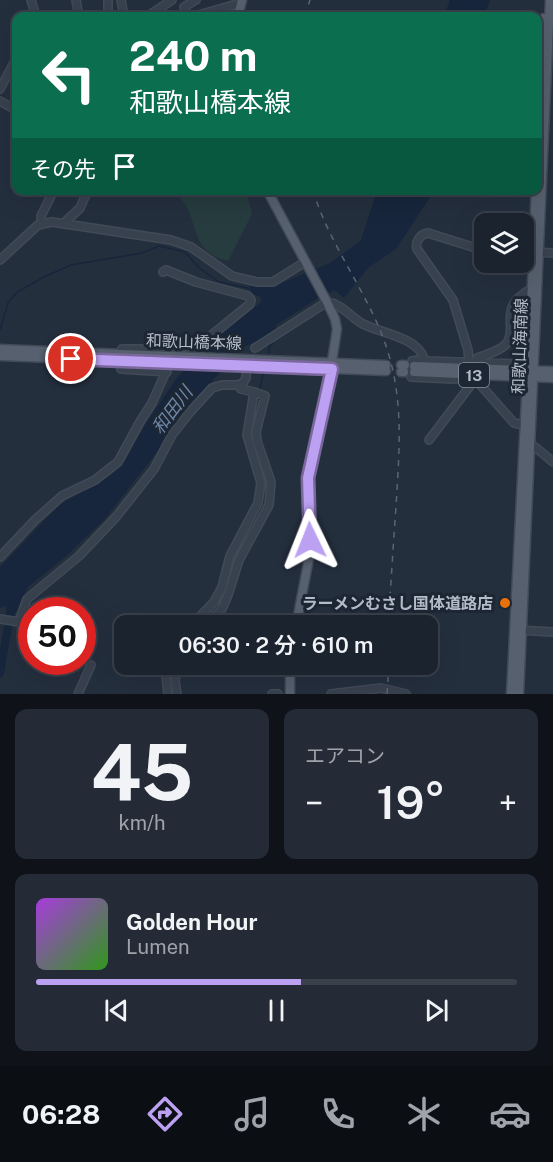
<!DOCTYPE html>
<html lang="ja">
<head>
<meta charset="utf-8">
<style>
  body { margin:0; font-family:"Public Sans","Noto Sans JP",sans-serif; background:#242b36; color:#f1f3f6; height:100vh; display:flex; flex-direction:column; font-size:22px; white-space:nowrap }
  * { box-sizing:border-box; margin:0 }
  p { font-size:20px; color:#a0a4aa }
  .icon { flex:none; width:33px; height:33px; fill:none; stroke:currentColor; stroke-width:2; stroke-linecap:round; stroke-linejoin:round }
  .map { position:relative; height:694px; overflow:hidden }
  .details { display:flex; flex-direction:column; gap:15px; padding:15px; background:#0f1319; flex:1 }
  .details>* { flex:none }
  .banner { position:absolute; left:12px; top:12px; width:530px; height:183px; border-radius:12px; box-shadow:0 6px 24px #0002,0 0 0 2px #39404a; background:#0b6e4f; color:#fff; overflow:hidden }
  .tools { position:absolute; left:474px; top:213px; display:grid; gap:12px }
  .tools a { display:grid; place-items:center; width:60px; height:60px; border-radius:12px; background:#1b232e; box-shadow:0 6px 24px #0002,0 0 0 2px #39404a; font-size:30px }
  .speed { position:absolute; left:18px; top:597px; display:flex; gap:12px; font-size:30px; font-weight:700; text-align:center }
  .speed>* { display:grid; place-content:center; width:78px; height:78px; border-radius:50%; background:#1b232e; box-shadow:0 6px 24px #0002,0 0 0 2px #39404a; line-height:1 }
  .speed .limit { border:9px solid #d22; background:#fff; color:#111 }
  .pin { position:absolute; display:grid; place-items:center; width:51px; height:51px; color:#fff; margin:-26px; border:3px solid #fff; border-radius:50%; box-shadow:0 2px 6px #0007 }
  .me { position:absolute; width:66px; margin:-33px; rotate:358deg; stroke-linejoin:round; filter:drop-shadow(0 0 4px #0008) }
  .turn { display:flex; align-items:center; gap:21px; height:126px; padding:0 18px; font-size:27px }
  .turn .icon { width:78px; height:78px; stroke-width:2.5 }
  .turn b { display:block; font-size:42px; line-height:51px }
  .then { display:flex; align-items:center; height:57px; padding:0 18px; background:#0003; gap:12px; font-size:22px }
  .big { font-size:45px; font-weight:600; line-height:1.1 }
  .details .card { flex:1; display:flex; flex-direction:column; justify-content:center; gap:9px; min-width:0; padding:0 21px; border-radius:12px; background:#242b36 }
  .details .dial { align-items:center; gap:0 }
  .dial b { font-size:78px; line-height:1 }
  .song { display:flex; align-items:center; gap:18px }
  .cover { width:72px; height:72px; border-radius:9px; background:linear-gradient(135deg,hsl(280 70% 55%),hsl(110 70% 35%)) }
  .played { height:6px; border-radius:3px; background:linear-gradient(90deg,#bca0f2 55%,#39404a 55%) }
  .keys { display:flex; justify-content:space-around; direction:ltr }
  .heat { display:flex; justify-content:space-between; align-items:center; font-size:33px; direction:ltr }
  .details .tiles { flex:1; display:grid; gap:15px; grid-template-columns:1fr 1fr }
  .card:last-child { grid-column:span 2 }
  .trip { position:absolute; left:114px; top:615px; width:324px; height:60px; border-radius:12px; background:#1b232e; box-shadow:0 6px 24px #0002,0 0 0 2px #39404a; font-weight:600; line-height:60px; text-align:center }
  .menu { display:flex; height:96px; justify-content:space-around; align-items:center; background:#0b0e12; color:#a0a4aa }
  .menu .icon { width:42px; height:42px }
  .menu .current { color:#bca0f2 }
  .menu b { font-size:27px; color:#f1f3f6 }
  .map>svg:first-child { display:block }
</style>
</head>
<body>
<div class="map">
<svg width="553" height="694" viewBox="0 0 553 694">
  <rect width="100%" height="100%" fill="#242f3e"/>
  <!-- green -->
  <path fill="#263c3f" d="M174,191H246L252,214L228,261C193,252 200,233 186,206C183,201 178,195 174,191Z"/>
  <!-- water -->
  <path fill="#17263c" d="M450,0H490L484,16H444Z
    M377,191H434L396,249L369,267L344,298L335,290L317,299L276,325L273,345L267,347L263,338L244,347L215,378L104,520L63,559L28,587L14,616L7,615L6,606L0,608V567L61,503L111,475L124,462L143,428L176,379L201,351L261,302V297L251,293L250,286L272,287L330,263L348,250L361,240Z"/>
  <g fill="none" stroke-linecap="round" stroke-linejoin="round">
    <!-- stream -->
    <path stroke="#17263c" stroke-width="1.5" d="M0,330L8,303L17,292L44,277L71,265L142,253L159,246L185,252L199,268L219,282L252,289
      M268,357L270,344
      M259,392L264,370
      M255,406L258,397
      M228,578L235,554L260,512L266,480L254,446
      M198,626L213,611L225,588
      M173,664L171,680L173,694"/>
    <!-- river -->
    <path stroke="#17263c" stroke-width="8" d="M0,673L10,615"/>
    <defs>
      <path id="minor" d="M31,0L36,16
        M76,0L79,16
        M121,0L123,11L127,16
        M108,16V0
        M148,16L172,0
        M188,16L184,7L196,0
        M195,16L237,4L241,5
        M0,89L16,59
        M0,101L16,110
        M64,223L80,208L88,190
        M42,224L41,216L54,190
        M535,252L553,253
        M0,260L38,225L52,222L171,240L191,247L232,276L257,282H273L305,262
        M163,272L166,270L196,282L248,296L251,300L250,304L197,347L168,346L167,350
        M255,348L327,302C342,304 350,317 363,324C380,333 418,337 424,359
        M119,354L122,349H149L168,346
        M119,360L121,369L167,372
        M469,361L468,350L453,300L417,249C415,242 420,234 428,233L479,249
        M475,362L477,358C486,355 502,350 507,343C517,328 501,311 522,295C527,291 528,290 535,290
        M465,378L453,379L411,377L412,361L424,359L427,361L514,364L526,370
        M476,380L514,423L528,426
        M429,440L476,378
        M525,445L535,447L553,462
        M0,557L35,520L62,496L95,480L118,462L141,420L152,403L168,367
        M0,619L19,622L27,599L79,556L116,517L154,469L172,435L190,412L212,388L222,385H238L243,383L246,378L247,362
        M191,626L214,602L222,587L230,556L258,503L261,483L247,435L254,392L241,389L238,385
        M205,626L222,609L228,595L239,560L269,505L271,482L257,441L256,432L265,396L254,392
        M517,630L553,632
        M78,694L91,665
        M168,694L166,675L168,664
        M177,694L175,681L177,664
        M272,694H278
        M331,694L381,688L406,694"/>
      <path id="major" d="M238,16L242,0
        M537,167L544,18
        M267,190L327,302L335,319L337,329L327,393L308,478L310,553L296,626
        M533,250L536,190
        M0,349L386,365
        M0,356L386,371
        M401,365H405
        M414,366L553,371
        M401,372H404
        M414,372L553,378
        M290,694V664
        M511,694L533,263
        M519,694L550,0"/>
    </defs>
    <!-- minor casing -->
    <use href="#minor" stroke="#414a57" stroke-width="10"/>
    <!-- major casing -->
    <use href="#major" stroke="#414a57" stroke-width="11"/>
    <!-- minor -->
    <use href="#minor" stroke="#38414e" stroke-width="7"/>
    <!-- major -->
    <use href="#major" stroke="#56606e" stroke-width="8"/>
    <!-- rail -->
    <path stroke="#5a6575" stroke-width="1.5" stroke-dasharray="6 6" stroke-linecap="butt" d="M305,16L310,0
      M313,190C329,246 371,296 388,352C404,404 399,454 396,507C393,546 391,586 388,626
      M387,694L389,664"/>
  </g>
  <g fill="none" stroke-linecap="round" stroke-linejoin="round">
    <defs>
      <path id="route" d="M71,359L332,369L308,478L310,540"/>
    </defs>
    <!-- route casing -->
    <use href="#route" stroke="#7a689d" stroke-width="15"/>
    <!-- route -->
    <use href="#route" stroke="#bca0f2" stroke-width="10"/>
  </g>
  <!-- markers -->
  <circle fill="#e8710a" stroke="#1d2633" stroke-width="2" cx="505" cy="603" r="6"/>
  <g text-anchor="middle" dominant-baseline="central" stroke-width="6" stroke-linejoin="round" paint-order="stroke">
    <!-- shield labels -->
    <rect fill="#1d2633" stroke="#878f9c" stroke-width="1.5" x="459" y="363" width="30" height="24" rx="4.5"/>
    <g font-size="15" font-weight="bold" fill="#b4bcc9">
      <text x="474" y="375">13</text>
    </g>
    <!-- street labels -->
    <g font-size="16" fill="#b4bcc9" stroke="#1d2633">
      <text transform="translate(194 342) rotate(2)">和歌山橋本線</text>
      <text transform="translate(520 346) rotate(-88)">和歌山海南線</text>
    </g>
    <!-- poi labels -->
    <g font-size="16" font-weight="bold" fill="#b4bcc9" stroke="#1d2633" text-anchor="end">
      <text x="493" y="603">ラーメンむさし国体道路店</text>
    </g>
    <!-- water labels -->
    <g font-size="18" font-style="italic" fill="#6d86a8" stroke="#1d2633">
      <text transform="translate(172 410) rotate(-53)">和田川</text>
    </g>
  </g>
</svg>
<div class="tools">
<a><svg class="icon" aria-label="layers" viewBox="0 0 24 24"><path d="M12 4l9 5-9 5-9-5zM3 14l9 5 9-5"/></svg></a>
</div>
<div class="speed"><div class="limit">50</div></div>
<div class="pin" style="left:71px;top:359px;background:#d93025"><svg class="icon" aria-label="arrive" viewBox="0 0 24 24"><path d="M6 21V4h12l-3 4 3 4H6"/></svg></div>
<svg class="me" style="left:310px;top:540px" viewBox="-20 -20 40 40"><path d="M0-17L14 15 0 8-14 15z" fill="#bca0f2" stroke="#fff" stroke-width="4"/></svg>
<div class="trip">06:30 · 2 分 · 610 m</div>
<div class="banner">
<div class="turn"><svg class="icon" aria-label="left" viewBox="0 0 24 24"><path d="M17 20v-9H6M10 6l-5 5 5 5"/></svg><div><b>240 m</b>和歌山橋本線</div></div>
<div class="then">その先<svg class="icon" aria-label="arrive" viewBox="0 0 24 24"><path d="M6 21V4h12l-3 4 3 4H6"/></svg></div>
</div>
</div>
<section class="details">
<div class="tiles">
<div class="card dial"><b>45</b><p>km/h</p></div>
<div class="card"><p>エアコン</p>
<div class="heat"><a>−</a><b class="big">19°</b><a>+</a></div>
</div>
<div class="card">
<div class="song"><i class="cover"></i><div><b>Golden Hour</b><p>Lumen</p></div></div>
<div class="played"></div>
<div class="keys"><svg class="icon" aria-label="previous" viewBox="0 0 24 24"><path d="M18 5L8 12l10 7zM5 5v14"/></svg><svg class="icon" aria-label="pause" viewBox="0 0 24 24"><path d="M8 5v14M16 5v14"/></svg><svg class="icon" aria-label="next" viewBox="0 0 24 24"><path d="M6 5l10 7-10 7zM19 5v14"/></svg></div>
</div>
</div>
</section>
<nav class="menu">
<b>06:28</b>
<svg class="icon current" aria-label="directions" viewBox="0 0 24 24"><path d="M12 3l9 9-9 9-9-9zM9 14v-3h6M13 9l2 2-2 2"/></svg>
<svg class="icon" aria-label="music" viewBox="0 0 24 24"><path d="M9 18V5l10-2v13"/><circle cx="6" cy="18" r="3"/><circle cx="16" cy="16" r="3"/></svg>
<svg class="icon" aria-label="phone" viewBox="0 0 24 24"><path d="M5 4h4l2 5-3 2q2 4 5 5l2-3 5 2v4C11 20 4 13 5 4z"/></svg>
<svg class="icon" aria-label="climate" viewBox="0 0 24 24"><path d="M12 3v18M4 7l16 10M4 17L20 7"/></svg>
<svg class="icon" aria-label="car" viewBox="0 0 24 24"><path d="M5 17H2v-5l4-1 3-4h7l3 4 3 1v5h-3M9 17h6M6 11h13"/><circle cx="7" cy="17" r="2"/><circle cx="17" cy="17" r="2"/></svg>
</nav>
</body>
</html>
